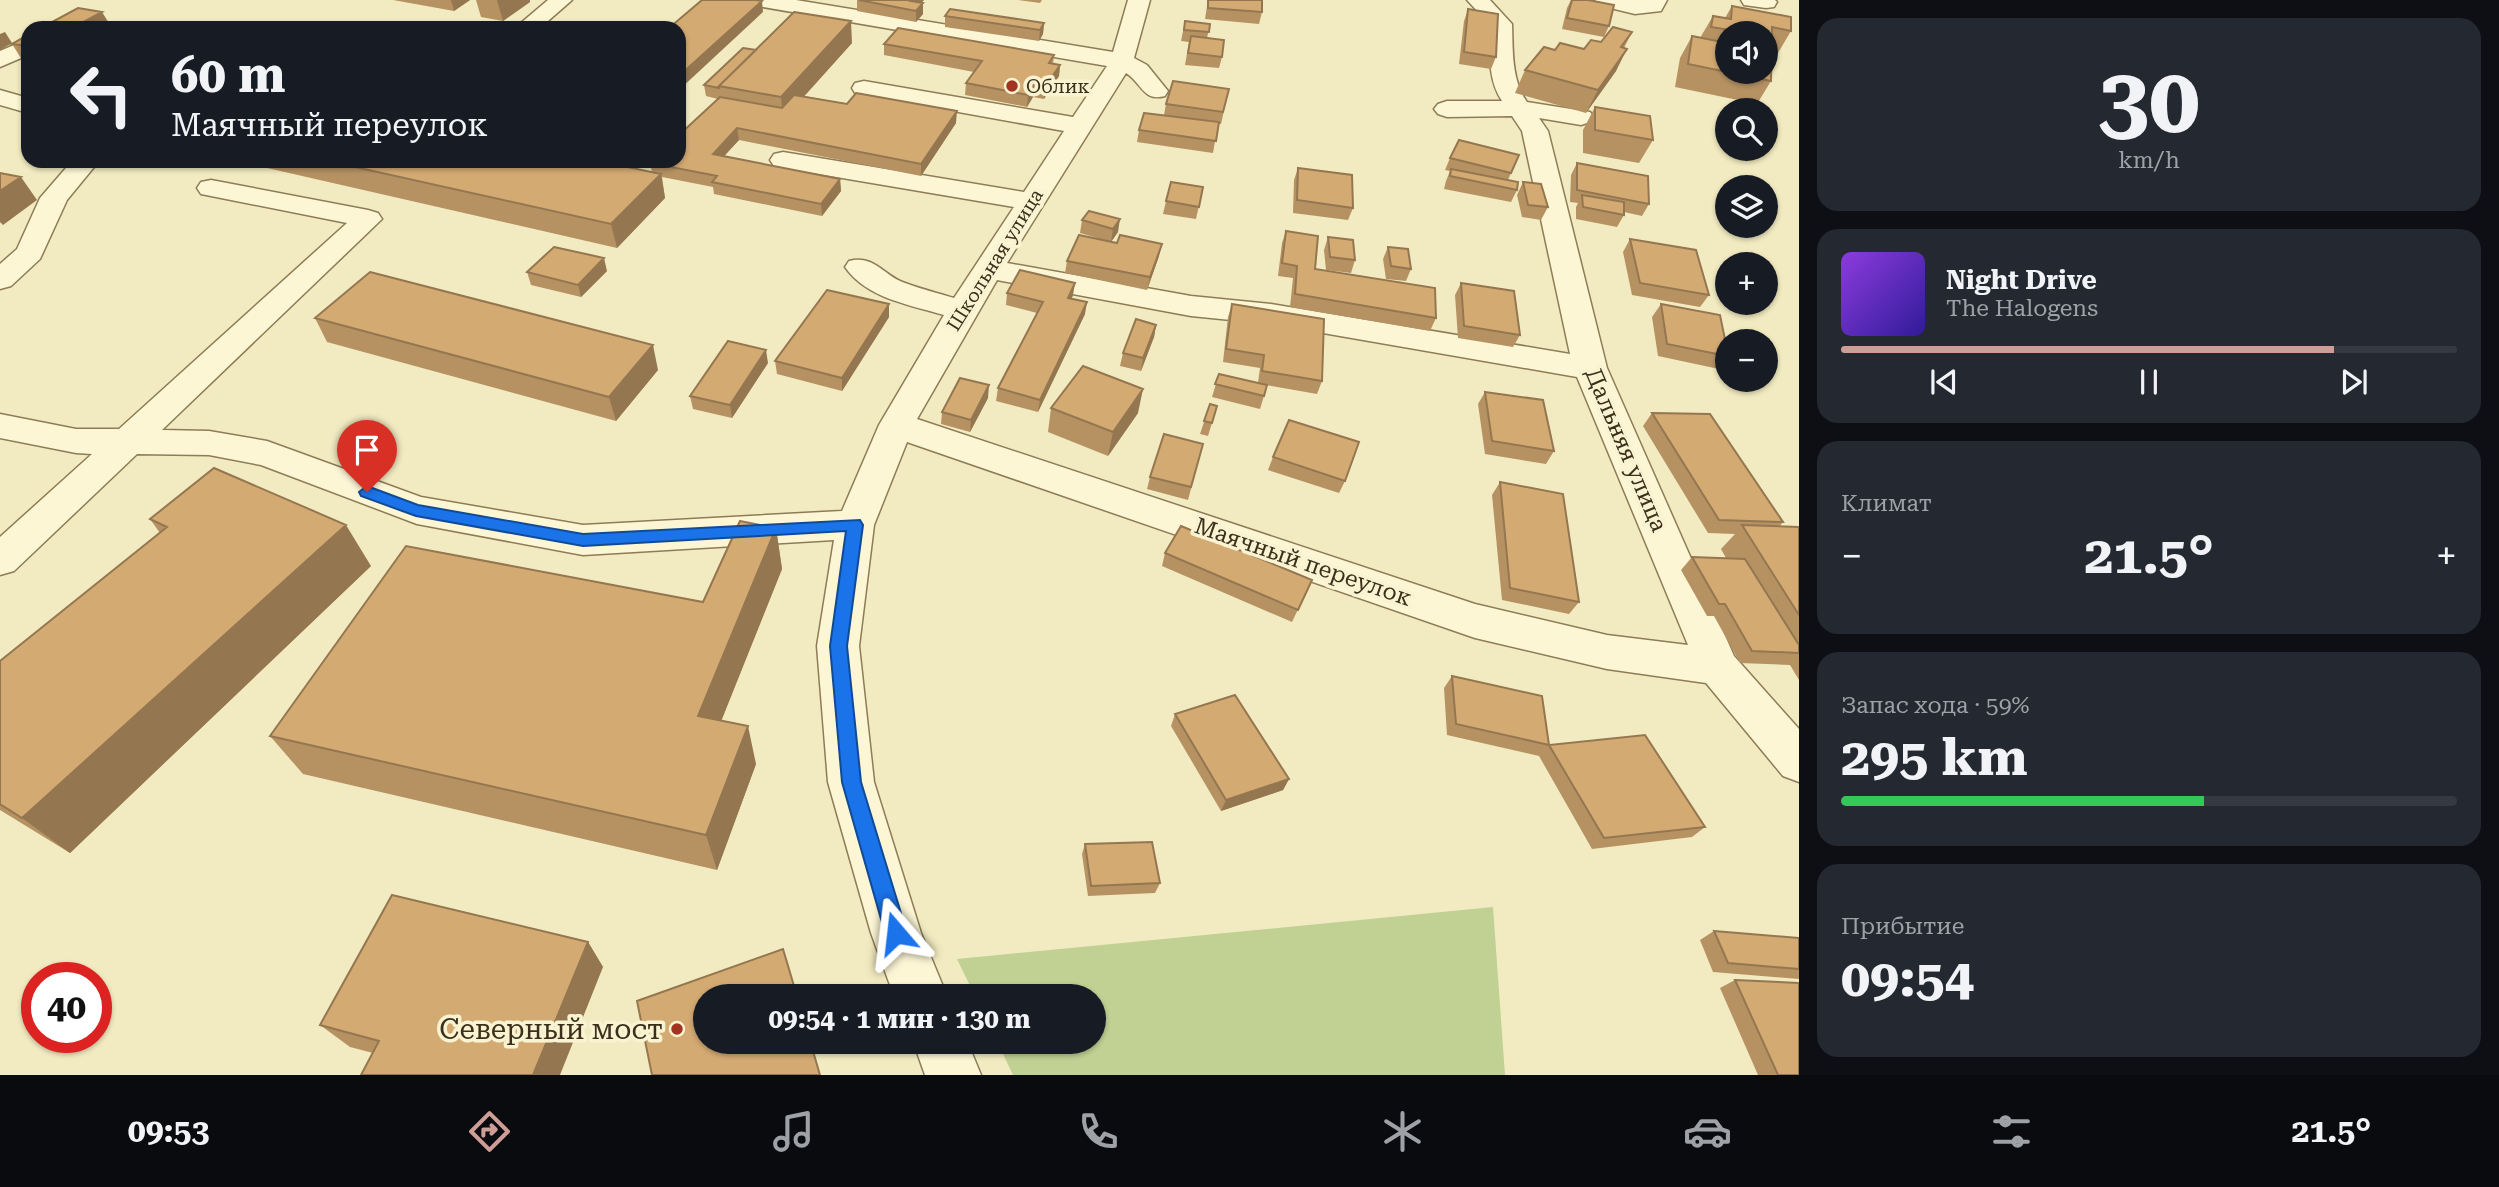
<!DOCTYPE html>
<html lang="ru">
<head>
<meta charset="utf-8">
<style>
  body { margin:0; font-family:"Roboto Serif",serif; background:#242831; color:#f1f3f6; height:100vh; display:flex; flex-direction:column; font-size:26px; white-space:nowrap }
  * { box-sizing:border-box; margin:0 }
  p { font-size:23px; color:#9ea1a6 }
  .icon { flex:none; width:38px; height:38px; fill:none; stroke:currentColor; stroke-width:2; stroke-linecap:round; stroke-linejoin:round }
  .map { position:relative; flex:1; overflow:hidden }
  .drawer { display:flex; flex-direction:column; gap:18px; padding:18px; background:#0d0f14; width:700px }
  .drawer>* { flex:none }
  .top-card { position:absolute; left:21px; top:21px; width:665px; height:147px; border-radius:21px; box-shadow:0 2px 5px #0004; background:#171b24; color:#f1f3f6; overflow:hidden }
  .tools { position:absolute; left:1715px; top:21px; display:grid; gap:14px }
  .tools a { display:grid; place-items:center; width:63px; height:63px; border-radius:50%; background:#171b24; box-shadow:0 2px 5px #0004; font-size:35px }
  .speed { position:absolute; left:21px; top:962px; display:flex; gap:14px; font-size:35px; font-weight:700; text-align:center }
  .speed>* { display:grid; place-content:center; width:91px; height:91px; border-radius:50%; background:#171b24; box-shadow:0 2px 5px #0004; line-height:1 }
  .speed .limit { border:10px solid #d22; background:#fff; color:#111 }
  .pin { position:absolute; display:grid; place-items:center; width:60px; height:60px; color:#fff; margin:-72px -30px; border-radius:50% 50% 50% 0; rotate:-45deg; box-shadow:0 0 7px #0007 }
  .pin .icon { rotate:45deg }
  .me { position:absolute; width:77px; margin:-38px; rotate:343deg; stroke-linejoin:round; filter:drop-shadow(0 0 5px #0008) }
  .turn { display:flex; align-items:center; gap:24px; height:147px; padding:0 35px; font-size:32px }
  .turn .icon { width:91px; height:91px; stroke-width:2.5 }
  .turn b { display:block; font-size:49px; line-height:60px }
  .big { font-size:52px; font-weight:700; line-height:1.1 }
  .drawer .card { flex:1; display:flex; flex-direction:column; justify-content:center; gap:10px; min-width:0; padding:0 24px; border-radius:21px; background:#242831 }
  .drawer .dial { align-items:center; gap:0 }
  .dial b { font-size:91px; line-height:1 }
  .song { display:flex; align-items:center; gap:21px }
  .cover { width:84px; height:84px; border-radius:10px; background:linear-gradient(135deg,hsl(270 70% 55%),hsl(250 70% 35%)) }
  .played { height:7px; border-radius:4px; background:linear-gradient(90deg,#cd9d96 80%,#363941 80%) }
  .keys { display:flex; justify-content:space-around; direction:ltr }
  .heat { display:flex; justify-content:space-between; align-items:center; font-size:38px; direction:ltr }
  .charge { height:10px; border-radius:5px; background:linear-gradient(90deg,#34c759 59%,#363941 0) }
  .trip { position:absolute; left:693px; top:984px; width:413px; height:70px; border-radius:35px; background:#171b24; box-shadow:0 2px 5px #0004; font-weight:700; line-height:70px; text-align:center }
  .tabs { display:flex; height:112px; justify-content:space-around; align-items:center; background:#090b0e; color:#9ea1a6 }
  .tabs .icon { width:49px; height:49px }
  .tabs .on { color:#cd9d96 }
  .tabs b { font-size:32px; color:#f1f3f6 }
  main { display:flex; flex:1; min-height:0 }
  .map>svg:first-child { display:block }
</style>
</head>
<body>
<main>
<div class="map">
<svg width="1799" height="1075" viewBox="0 0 1799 1075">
  <rect width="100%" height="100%" fill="#f2ebc1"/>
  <!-- green -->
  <path fill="#c0d193" d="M1493,907L1505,1075H1013L997,1041H1094V996H975L957,959Z"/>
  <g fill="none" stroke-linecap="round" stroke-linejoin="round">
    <defs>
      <path id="minor" d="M548,0H572L540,28H515Z
        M746,0H796L1113,52L1128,0H1150L1134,58L1147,65L1168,91L1165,96C1143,102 1142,83 1126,73L1007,263L1191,296L1271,304L1570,354L1522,131L1512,116L1447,117L1438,114L1434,109L1438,104L1447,101H1502C1487,79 1490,50 1490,25L1467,0H1490L1512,24C1513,50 1511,79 1527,102L1590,112L1594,117L1590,122L1581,125L1539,118L1548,131L1607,368L1734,656L1799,729V782L1783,776L1706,683L1607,669L1475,638L907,442L874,525L859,646L874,782L921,933L947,996H894L871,933L828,782L817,646L834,540L583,555L417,524L261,465L209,455L137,454L14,571L0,575V537L92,454L76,453L0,438V414L76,429H119L347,223L201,194L197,188L201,182L211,180L368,210L378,213L382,219L162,430L209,431L267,441L421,497L583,525L842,511L879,425L944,315C910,305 866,298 845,267L849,261C874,254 884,276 905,283C921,289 938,293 954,298L1014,207L783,168L774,166L770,160L774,154L783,152L1024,192L1064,131L864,95L855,93L852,88L855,83L864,81L1073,117L1107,66L757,6L749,5ZM997,280L1191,316L1271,324L1577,377L1688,645L1607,635L1475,604L917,419Z
        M1595,0H1667L1661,11L1635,14L1598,5Z
        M1741,0H1775L1777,2L1774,7L1766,8L1744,5Z
        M28,39V55L0,67V51Z
        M0,90L28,98V113L0,105Z
        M72,161H99L67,200L40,259L11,286L0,289V264L17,249L40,198Z
        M913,1041H967L981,1075H925Z"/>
    </defs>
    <!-- minor casing -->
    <use href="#minor" stroke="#8d7c56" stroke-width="3"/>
    <!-- minor -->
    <use href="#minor" fill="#fcf6d5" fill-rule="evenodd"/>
  </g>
  <!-- wall -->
  <path fill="#b69263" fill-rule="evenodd" d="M393,0H470L454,11Z
    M476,0H530V2L503,21L481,17Z
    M857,0H924L921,3L923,14L916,22L857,11Z
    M1018,0H1042L1040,3Z
    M1208,0H1262V12L1259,24L1205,19Z
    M1571,0L1609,26L1604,37L1562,29L1567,8Z
    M1732,6L1791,31L1778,53L1772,51L1771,81L1757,104L1675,87L1680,58L1692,36L1700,38L1713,16L1725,18ZM1727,33H1766L1727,72Z
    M1468,9L1496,57L1491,69L1459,64L1464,21Z
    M945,16L1044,23L1043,34L1039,41L945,27Z
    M1185,21L1210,24L1207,38L1222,57L1219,68L1185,65L1189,42L1181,41Z
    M1632,32L1624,48L1616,71L1586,113L1515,93L1525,70L1601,42Z
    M28,35V66H26L12,44Z
    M852,43L804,96L956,123L921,176L739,140L724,156L840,179L841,191L822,216L714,194L713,187L662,177L665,198L617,248L236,161H599L652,172L650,163L718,99L706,96L704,85L756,50Z
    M884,44L1054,55L1053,64L1060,65L1059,76L1044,99L1033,97L1027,107L965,95L966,83L974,72L884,55Z
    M1229,89L1221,124H1218L1213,153L1137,142L1139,130L1164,115L1166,104Z
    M1595,107L1653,140L1639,163L1583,153V130Z
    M1519,155L1508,180L1517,190L1511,202L1444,189L1446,181L1450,171L1445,170L1450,158Z
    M1577,163L1649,204L1642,216L1624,212V215L1617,227L1576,219V207L1578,203L1570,202L1571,175Z
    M1298,168L1353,208L1348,220L1293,213L1294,180Z
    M1523,182L1548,207L1541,220L1522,217L1517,195Z
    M1203,187L1196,219L1163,214L1166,201Z
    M1089,211L1118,232L1111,242L1080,233L1082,220Z
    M1286,231L1315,269L1436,318L1430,331L1290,307L1293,278L1278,276L1282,243Z
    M1328,237L1355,260L1351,273L1326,270L1324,250Z
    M1630,239L1709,295L1700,307L1632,295L1623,252Z
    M1388,247L1411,269L1406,281L1386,279L1383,259Z
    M1159,256L1147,290L1065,273L1067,261Z
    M607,271L581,297L531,285L527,272Z
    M1461,283L1520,335L1513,347L1458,338L1455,295Z
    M1007,293L1073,295L1072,298L1085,314L1038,412L996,401L998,388L1037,313L1006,305Z
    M889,304V317L842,391L777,374L775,361Z
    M1232,304L1322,381L1317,394L1266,385L1264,396L1260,409L1212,397L1219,374L1258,383L1260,368L1223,362L1228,317Z
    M1661,304L1727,349V359L1719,369L1658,356L1652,317Z
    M315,318L658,370L616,421L327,342Z
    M1156,325L1154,337L1141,371L1120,366L1123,353Z
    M768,363L732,418L693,409L690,396Z
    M1485,392L1554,451L1546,464L1485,454L1478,404Z
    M988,398L970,432L941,424L942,412Z
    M1210,404L1217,406L1208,436L1200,434Z
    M1051,408L1138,413L1108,456L1048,432Z
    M1652,413L1783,522L1779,527H1799V680L1790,665L1740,663L1714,616H1707L1681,570L1692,557L1726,558L1721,549L1735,534L1708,533L1643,426Z
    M1203,444L1188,500L1147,489L1150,477Z
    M1273,457L1345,481L1339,493L1268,470Z
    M1500,482L1579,602L1569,614L1502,600L1492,495Z
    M150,519L371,566L70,853L0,810V661L160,533Z
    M776,528L782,569L721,721L756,764L717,870L303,774L270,736L703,602Z
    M1165,553L1312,580L1292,622L1162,566Z
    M1452,676L1549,745L1705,827L1692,837L1592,849L1539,756L1447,735L1444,688Z
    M1175,714L1289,779L1283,790L1221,811L1171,726Z
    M1085,844L1160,883L1155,893L1088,896L1082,854Z
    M1714,931L1799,938V979L1713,972L1700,940Z
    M588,942L603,967L373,1053L350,1047L320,1025Z
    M1735,980L1799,1075H1758L1720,988Z"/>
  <!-- shaded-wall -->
  <path fill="#947750" d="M451,0H470L454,11Z
    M497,0H530V2L503,21Z
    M913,0H924L913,10L911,1Z
    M762,1L763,12L679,90V76Z
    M923,3V14L916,22V11Z
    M102,12L112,28H80L78,25Z
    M851,21L852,43L783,120L781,97Z
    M1044,23L1043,34L1039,41L1040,30Z
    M5,32L12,43L0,50V34Z
    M1627,49L1616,71L1586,113L1598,90Z
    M1060,65L1059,76L1044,99L1045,87Z
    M1034,85L1033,97L1027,107L1028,95Z
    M957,111L956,123L921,176V164Z
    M737,128L739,140L715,166L713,154Z
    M661,174L665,198L617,248L611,224Z
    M21,177L37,200L3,225L0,222V191Z
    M840,179L841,191L822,216L821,204Z
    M1120,219L1118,232L1111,242L1113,229Z
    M1162,244L1159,256L1147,290L1150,277Z
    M604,258L607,271L581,297L578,285Z
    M1075,283L1073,295L1066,310L1068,298Z
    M1087,302L1085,314L1038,412L1040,400Z
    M889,304V317L842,391V378Z
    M1156,325L1154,337L1141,371L1143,358Z
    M653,345L658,370L616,421L609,397Z
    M766,350L768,363L732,418L730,405Z
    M989,385L988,398L970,432L971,420Z
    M1143,389L1138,413L1108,456L1113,432Z
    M346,525L371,566L70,853L22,818Z
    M776,528L782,569L708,754L698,716Z
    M748,726L756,764L717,870L706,835Z
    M1289,779L1283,790L1221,811L1226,800Z
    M588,942L603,967L560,1075H533Z"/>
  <!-- building -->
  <path fill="#d4aa73" stroke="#947750" stroke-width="2" d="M702,0H756L762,1L679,76V28H669Z
    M859,0H913L911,1L923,3L916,11Z
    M1208,0H1262V12L1208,8Z
    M1572,0H1588L1614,5L1609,26L1567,18Z
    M1732,6L1791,17V31L1772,27L1771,81L1688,64L1692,36L1727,43V72H1766V33H1730V30L1711,27L1713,16L1731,19Z
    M78,8L102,12L78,25L99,28H41Z
    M950,9L1044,23L1040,30L945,16Z
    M1468,9L1498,14L1496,57L1464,52Z
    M794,12L851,21L781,97L719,86Z
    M1185,21L1210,24L1209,32L1184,30Z
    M1613,27L1632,32L1621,47L1627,49L1598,90L1525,70L1544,47L1555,50L1560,43L1584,49L1591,40L1601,42Z
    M898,28L1054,55L1049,63L1060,65L1045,87L1034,85L1028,95L966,83L982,61L884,44Z
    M28,35V46L12,44Z
    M1191,36L1224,40L1222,57L1188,53Z
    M743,48L756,50L719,86V88L704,85Z
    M1173,81L1229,89L1223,112L1166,104Z
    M856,93L957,111L921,164L737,128L713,154L840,179L821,204L712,182L717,176L650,163L652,161H679V135L720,97L782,108L794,95L847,104Z
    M1595,107L1650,116L1653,140L1595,130Z
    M1144,113L1219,122L1216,141L1139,130Z
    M1459,140L1519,155L1511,173L1450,158Z
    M328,161H599L661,174L611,224Z
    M1577,163L1648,176L1649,204L1577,190Z
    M1298,168L1352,175L1353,208L1297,200Z
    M1451,169L1518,182L1517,190L1450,176Z
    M0,173L21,177L0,191Z
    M1171,182L1203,187L1199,207L1166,201Z
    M1523,182L1541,184L1548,207L1528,205Z
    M1582,195L1624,202V215L1583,207Z
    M1089,211L1120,219L1113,229L1082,220Z
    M1286,231L1318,236L1315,269L1435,288L1436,318L1295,294L1297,266L1282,263Z
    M1079,235L1117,243L1120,235L1162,244L1150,277L1067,261Z
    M1328,237L1353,240L1355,260L1330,257Z
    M1630,239L1696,250L1709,295L1640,283Z
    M554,247L604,258L578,285L527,272Z
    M1388,247L1408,249L1411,269L1391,266Z
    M1020,270L1075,283L1068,298L1087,302L1040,400L998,388L1043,302L1007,293Z
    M370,272L653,345L609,397L315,318Z
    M1461,283L1514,291L1520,335L1464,326Z
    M827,290L889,304L842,378L775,361Z
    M1232,304L1324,319L1322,381L1262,371L1264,355L1226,349Z
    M1661,304L1720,315L1727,349V356L1667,344Z
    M1136,319L1156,325L1143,358L1123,353Z
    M728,341L766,350L730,405L690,396Z
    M1083,366L1143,389L1113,432L1051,408Z
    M1219,374L1267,385L1264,396L1215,384Z
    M960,378L989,385L971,420L942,412Z
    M1485,392L1543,400L1554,451L1492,441Z
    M1210,404L1217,406L1212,423L1204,421Z
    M1652,413L1710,414L1783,522L1719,520Z
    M1289,420L1359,442L1345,481L1273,457Z
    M1164,434L1203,444L1191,487L1150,477Z
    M214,468L346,525L22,818L0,804V661L167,527L150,519Z
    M1500,482L1563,494L1579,602L1510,588Z
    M740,521L776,528L698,716L748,726L706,835L270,736L406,546L703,602Z
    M1742,525L1799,527V615Z
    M1181,526L1312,580L1298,610L1165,553Z
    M1692,557L1745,559L1799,645V653L1752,651L1725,604H1719Z
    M1452,676L1542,696L1549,745L1456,724Z
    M1235,695L1289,779L1226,800L1175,714Z
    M1645,735L1705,827L1604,838L1549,745Z
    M1152,842L1160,883L1091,886L1085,844Z
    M392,895L588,942L533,1075H361L379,1041L320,1025Z
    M1714,931L1799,938V969L1728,963Z
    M783,949L797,996H705V1041H810L820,1075H652L637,1001Z
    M1735,980L1799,983V1075H1778Z"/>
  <!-- route -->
  <path fill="#1a73e8" stroke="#114b97" stroke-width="2" d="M367,486L418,505L583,534L860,520L863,525L847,646L861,782L907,933L903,940L896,943L889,940L885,933L842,782L830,646L846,531L583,546L416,516L361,496L359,492Z"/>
  <!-- markers -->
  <g fill="#a23421" stroke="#f9f3d1" stroke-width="2.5">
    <circle cx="1012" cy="86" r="7"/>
    <circle cx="677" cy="1029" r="7"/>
  </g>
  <g text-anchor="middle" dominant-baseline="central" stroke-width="7" stroke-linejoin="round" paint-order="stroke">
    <!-- far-poi labels -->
    <g font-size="19" fill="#3c301c" stroke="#f9f3d1" text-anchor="start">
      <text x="1026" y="86">Облик</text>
    </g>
    <!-- far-street labels -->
    <g font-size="19" fill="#3c301c" stroke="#f9f3d1">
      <text transform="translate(995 260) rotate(-58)">Школьная улица</text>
    </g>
    <!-- street labels -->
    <g font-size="23" fill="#3c301c" stroke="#f9f3d1">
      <text transform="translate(1626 450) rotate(67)">Дальняя улица</text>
      <text transform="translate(1303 562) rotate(19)">Маячный переулок</text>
    </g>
    <!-- near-poi labels -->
    <g font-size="28" fill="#3c301c" stroke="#f9f3d1" text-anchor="end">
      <text x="663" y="1029">Северный мост</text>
    </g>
  </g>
</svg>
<div class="tools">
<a><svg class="icon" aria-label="sound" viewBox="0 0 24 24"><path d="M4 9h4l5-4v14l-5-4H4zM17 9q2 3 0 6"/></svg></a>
<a><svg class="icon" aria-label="search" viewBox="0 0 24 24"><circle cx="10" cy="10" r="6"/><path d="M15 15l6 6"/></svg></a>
<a><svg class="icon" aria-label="layers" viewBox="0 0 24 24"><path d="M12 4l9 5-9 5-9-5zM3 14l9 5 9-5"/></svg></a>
<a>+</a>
<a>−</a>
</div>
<div class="speed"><div class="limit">40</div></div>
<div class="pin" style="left:367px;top:492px;background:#d93025"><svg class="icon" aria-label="arrive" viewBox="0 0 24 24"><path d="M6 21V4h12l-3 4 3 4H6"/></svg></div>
<svg class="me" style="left:896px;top:933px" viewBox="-20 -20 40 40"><path d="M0-17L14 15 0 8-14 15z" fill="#1a73e8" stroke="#fff" stroke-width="4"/></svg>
<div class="trip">09:54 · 1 мин · 130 m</div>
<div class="top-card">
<div class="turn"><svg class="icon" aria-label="left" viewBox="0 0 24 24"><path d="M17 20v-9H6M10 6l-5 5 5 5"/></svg><div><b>60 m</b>Маячный переулок</div></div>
</div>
</div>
<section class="drawer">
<div class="card dial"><b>30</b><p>km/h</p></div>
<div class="card">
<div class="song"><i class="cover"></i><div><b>Night Drive</b><p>The Halogens</p></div></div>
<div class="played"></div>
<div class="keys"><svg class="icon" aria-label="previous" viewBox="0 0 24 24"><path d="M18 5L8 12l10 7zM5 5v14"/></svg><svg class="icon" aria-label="pause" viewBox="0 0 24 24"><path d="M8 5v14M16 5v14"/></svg><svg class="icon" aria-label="next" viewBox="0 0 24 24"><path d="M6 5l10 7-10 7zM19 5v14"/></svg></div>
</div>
<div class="card"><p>Климат</p>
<div class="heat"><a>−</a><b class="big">21.5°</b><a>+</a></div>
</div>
<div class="card"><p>Запас хода · 59%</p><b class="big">295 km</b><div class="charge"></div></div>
<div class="card"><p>Прибытие</p><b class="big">09:54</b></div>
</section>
</main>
<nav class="tabs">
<b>09:53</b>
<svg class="icon on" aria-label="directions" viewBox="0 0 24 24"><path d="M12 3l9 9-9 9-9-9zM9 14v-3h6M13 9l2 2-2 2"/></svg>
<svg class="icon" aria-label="music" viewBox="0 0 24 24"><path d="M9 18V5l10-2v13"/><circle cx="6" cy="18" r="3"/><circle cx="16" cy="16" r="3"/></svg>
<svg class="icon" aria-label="phone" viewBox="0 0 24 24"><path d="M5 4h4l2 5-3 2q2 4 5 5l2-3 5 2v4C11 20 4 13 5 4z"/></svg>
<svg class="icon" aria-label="climate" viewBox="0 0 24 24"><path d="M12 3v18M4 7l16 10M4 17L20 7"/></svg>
<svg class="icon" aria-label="car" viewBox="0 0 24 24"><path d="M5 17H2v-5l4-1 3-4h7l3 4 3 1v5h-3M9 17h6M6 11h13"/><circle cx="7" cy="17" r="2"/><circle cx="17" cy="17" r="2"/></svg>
<svg class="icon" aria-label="filters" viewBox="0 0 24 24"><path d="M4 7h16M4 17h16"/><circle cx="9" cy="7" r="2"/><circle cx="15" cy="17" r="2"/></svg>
<b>21.5°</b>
</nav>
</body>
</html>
